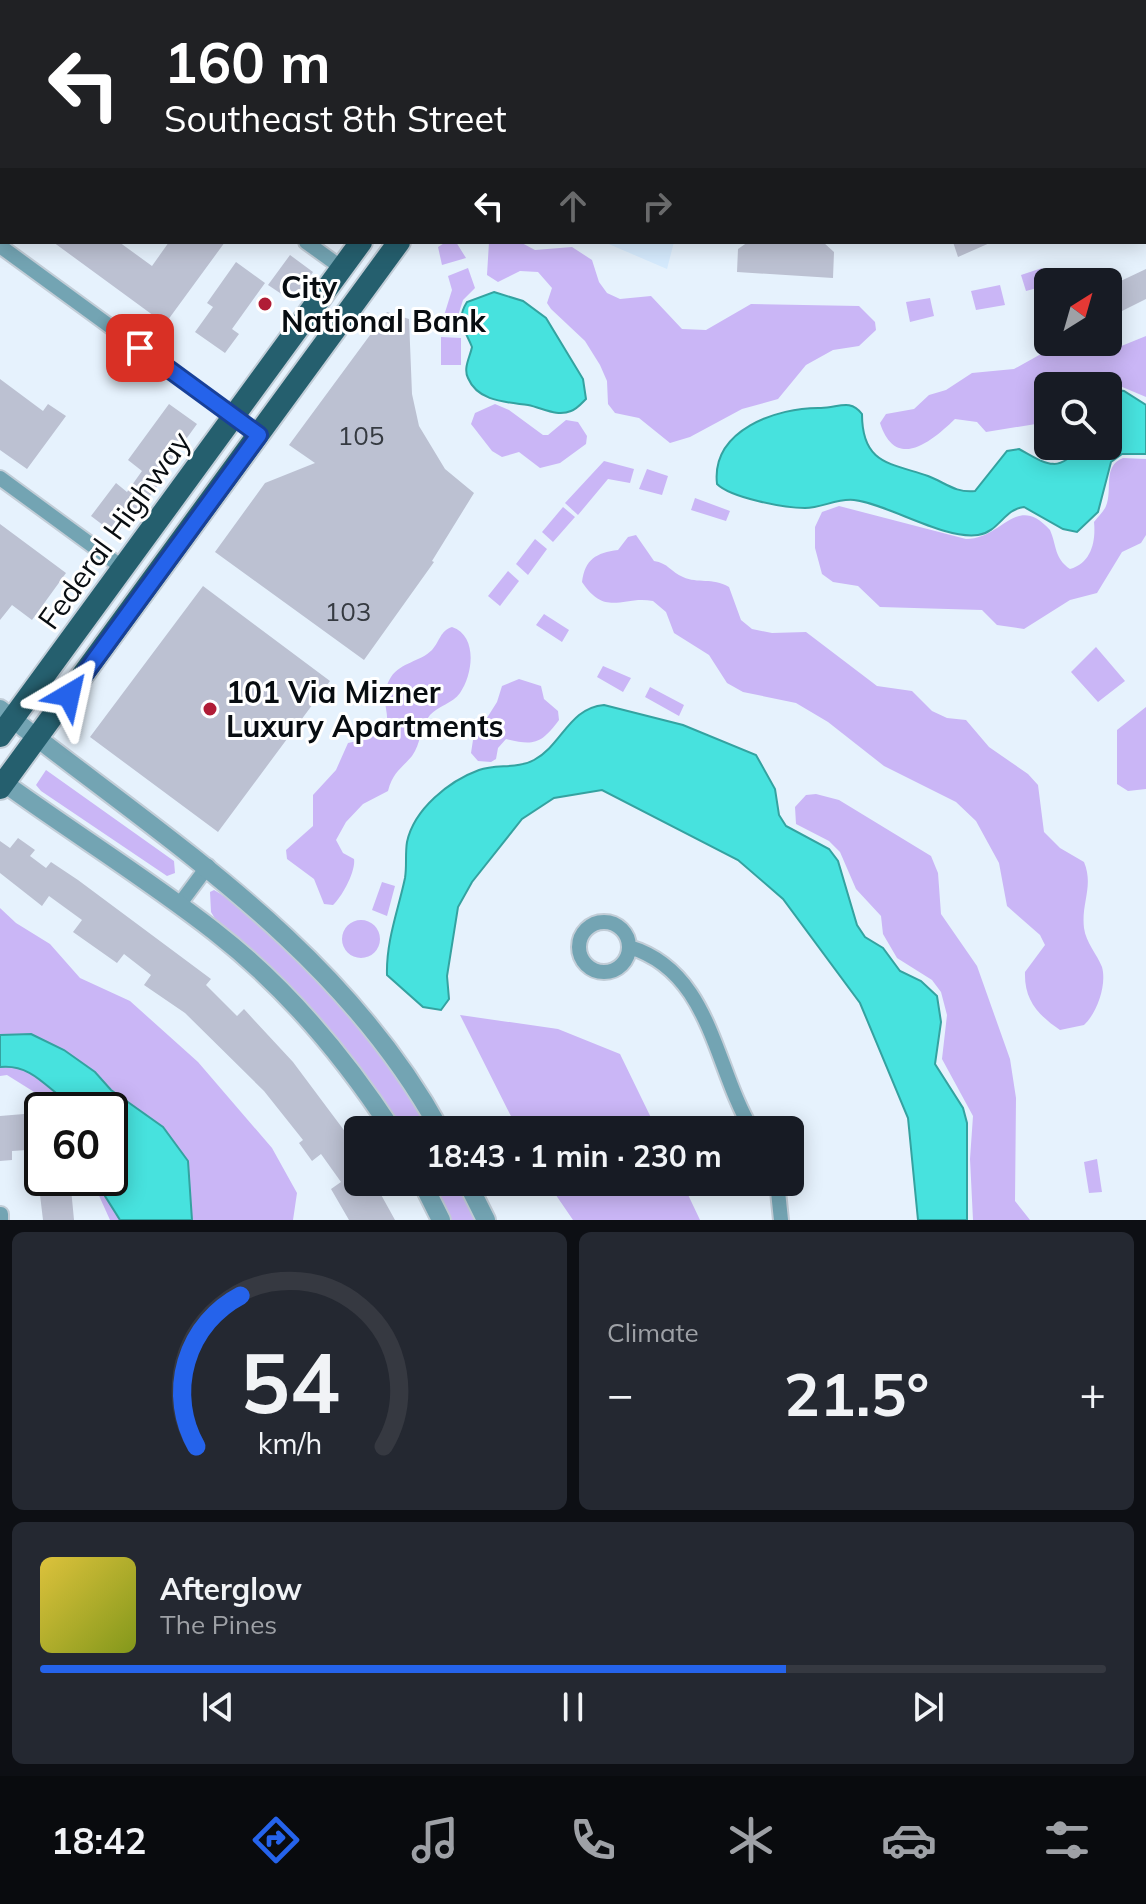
<!DOCTYPE html>
<html lang="en">
<head>
<meta charset="utf-8">
<style>
  body { margin:0; font-family:Mulish,sans-serif; background:#242831; color:#f1f3f6; height:100vh; display:flex; flex-direction:column; font-size:30px; white-space:nowrap }
  * { box-sizing:border-box; margin:0 }
  p { font-size:26px; color:#9ea1a6 }
  .icon { flex:none; width:44px; height:44px; fill:none; stroke:currentColor; stroke-width:2; stroke-linecap:round; stroke-linejoin:round }
  .map { position:relative; height:1220px; overflow:hidden }
  .drawer { display:flex; flex-direction:column; gap:12px; padding:12px; background:#0d0f14; flex:1 }
  .drawer>* { flex:none }
  .top-card { position:absolute; left:0px; top:0px; width:1146px; height:244px; box-shadow:0 4px 20px #0003; background:#202124; color:#fff; overflow:hidden }
  .needle { width:52px; rotate:37deg }
  .tools { position:absolute; left:1034px; top:268px; display:grid; gap:16px }
  .tools a { display:grid; place-items:center; width:88px; height:88px; border-radius:12px; background:#171b24; box-shadow:0 4px 20px #0003; font-size:40px }
  .speed { position:absolute; left:24px; top:1092px; display:flex; gap:16px; font-size:40px; font-weight:700; text-align:center }
  .speed>* { display:grid; place-content:center; width:104px; height:104px; border-radius:50%; background:#171b24; box-shadow:0 4px 20px #0003; line-height:1 }
  .speed .limit { border:4px solid #111; border-radius:12px; background:#fff; color:#111 }
  .pin { position:absolute; display:grid; place-items:center; width:68px; height:68px; color:#fff; margin:-34px; border-radius:16px; box-shadow:0 4px 12px #0006 }
  .me { position:absolute; width:88px; margin:-44px; rotate:36deg; stroke-linejoin:round; filter:drop-shadow(0 0 6px #0008) }
  .turn { display:flex; align-items:center; gap:28px; height:168px; padding:0 32px; font-size:36px }
  .turn .icon { width:104px; height:104px; stroke-width:2.5 }
  .turn b { display:block; font-size:56px; line-height:68px }
  .lanes { display:flex; align-items:center; height:76px; padding:0 32px; background:#0003; justify-content:center; gap:40px; direction:ltr }
  .lanes .off { opacity:.35 }
  .big { font-size:60px; font-weight:700; line-height:1.1 }
  .drawer .card { flex:1; display:flex; flex-direction:column; justify-content:center; gap:12px; min-width:0; padding:0 28px; border-radius:12px; background:#242831 }
  .drawer .dial { align-items:center; gap:0 }
  .dial svg { height:208px; overflow:visible; fill:none; stroke:#363941; stroke-width:7; stroke-linecap:round; text-anchor:middle }
  .dial text { fill:#f1f3f6; stroke:none }
  .song { display:flex; align-items:center; gap:24px }
  .cover { width:96px; height:96px; border-radius:12px; background:linear-gradient(135deg,hsl(50 70% 55%),hsl(70 70% 35%)) }
  .played { height:8px; border-radius:4px; background:linear-gradient(90deg,#2563eb 70%,#363941 70%) }
  .keys { display:flex; justify-content:space-around; direction:ltr }
  .heat { display:flex; justify-content:space-between; align-items:center; font-size:44px; direction:ltr }
  .drawer .tiles { flex:1; display:grid; gap:12px; grid-template-columns:1fr 1fr }
  .card:last-child { grid-column:span 2 }
  .trip { position:absolute; left:344px; top:1116px; width:460px; height:80px; border-radius:12px; background:#171b24; box-shadow:0 4px 20px #0003; font-weight:700; line-height:80px; text-align:center }
  .tabs { display:flex; height:128px; justify-content:space-around; align-items:center; background:#090b0e; color:#9ea1a6 }
  .tabs .icon { width:56px; height:56px }
  .tabs .current { color:#2563eb }
  .tabs b { font-size:36px; color:#f1f3f6 }
  .map>svg:first-child { display:block }
</style>
</head>
<body>
<div class="map">
<svg width="1146" height="1220" viewBox="0 0 1146 1220">
  <rect width="100%" height="100%" fill="#e6f2fd"/>
  <!-- built -->
  <path fill="#d6ebfe" d="M637,0H994L639,2Z
    M604,242H674L667,269Z"/>
  <!-- green -->
  <path fill="#cab6f6" d="M446,242H456L466,258L442,265L438,247Z
    M489,242H520L535,250L572,247L592,260L599,282L607,293L620,299L651,296L682,329L706,330L751,304L859,306L875,322L876,330L859,346L833,350L806,365L778,399L742,409L690,437L670,443L639,418L615,413L608,404L607,381L600,365L585,341L551,309L547,303L552,288L538,272L520,271L498,282L487,275Z
    M468,268L475,288L463,300L456,322H442L452,290L448,276Z
    M1042,268L1048,285L1026,291L1021,275Z
    M1000,285L1005,305L976,310L971,291Z
    M930,298L934,316L910,322L906,302Z
    M1146,336V397L1108,381L1089,386H1048V422L986,432L977,422L955,419C932,441 896,472 880,423L886,414L914,409L929,395L946,390L972,373L1014,369L1041,354H1088L1114,349Z
    M441,337L461,338V365H441Z
    M495,404L509,410L543,435H548L566,420L578,422L587,436L586,444L560,463L540,468L519,452L502,457L492,451L471,424L475,413Z
    M1123,458L1146,459V535L1141,543L1122,552L1097,593L1070,600L1024,629L997,625L982,610L880,607L858,586L833,582L822,574L815,548V527L822,512L839,506L966,539C1003,539 1016,492 1050,530C1057,546 1054,558 1070,569C1091,563 1096,542 1094,522C1098,517 1104,511 1106,506C1113,490 1102,466 1123,458Z
    M604,461L634,469L630,483L608,479L578,515L565,503Z
    M647,469L668,476L662,495L639,489Z
    M695,498L730,511L726,521L691,510Z
    M563,507L575,517L553,542L542,532Z
    M636,535L654,561C668,563 671,572 683,577C698,584 712,577 729,587L741,620L752,629L772,633L806,632L877,686L912,691L932,711L947,718L966,720L989,747L1028,774L1038,785L1044,832L1060,848L1084,862C1094,886 1081,903 1084,928C1086,943 1097,954 1102,967C1107,985 1097,1013 1084,1025L1060,1030C1038,1015 1024,1000 1025,972L1045,945L1040,935L1007,906L999,863L976,821L956,802L884,766L828,722L796,703L743,692L727,683L709,655L674,633L666,612L653,601C623,595 606,618 582,582C585,559 596,553 618,550L628,537Z
    M535,539L547,549L528,575L516,564Z
    M508,571L519,581L500,606L488,596Z
    M544,614L569,630L562,642L536,625Z
    M452,627C478,636 473,674 460,693C453,703 438,706 430,715C420,727 421,744 412,756C401,769 393,772 388,791L363,804L346,822L336,840L343,853L354,859C356,871 342,897 333,905L324,904L314,879L287,859L286,850L313,826V795L336,770L348,743C416,730 370,711 391,677C401,662 420,662 432,650C440,641 440,631 452,627Z
    M1096,647L1125,681L1098,702L1071,672Z
    M603,666L631,678L623,692L597,677Z
    M519,679L541,686L544,699L558,711L559,720C541,744 534,746 506,739L498,748L496,759L491,762L478,761L471,753L473,740L497,702L502,686Z
    M650,687L684,705L679,716L645,697Z
    M1146,707V789L1128,791L1117,784V730Z
    M46,770L174,861L175,873L167,876L41,791L36,785Z
    M816,794L839,800L931,856L938,873L941,914L977,966L1010,1059L1016,1098L1015,1201L1030,1220H973L970,1159L973,1116L942,1059L947,1015L941,992L932,980L897,958L883,934L881,916L856,889L840,852L829,841L796,824L795,807L806,795Z
    M382,882L395,886L387,916L372,910Z
    M214,890C233,900 251,918 267,932C332,989 386,1056 430,1130H401L360,1070L220,927L211,912L210,892Z
    M0,908L16,923L50,944L80,978L130,1001L198,1062L272,1148L297,1193L293,1220H110L91,1178H110V1110H63L7,1075L0,1076Z
    M342 939a19 19 0 1 1 38 0a19 19 0 1 1-38 0Z
    M460,1015L558,1029L620,1054L657,1130H518Z
    M1097,1159L1102,1192L1089,1193L1084,1162Z
    M431,1182H460L478,1220H449Z
    M547,1182H682L700,1220H573Z"/>
  <!-- water -->
  <path fill="#47e2de" stroke="#34a2a0" stroke-width="2" d="M494,292L523,301L546,318L583,379L586,399C582,403 577,409 571,411C557,417 543,408 528,405C507,402 478,402 468,378C463,368 470,357 472,347C465,329 455,321 467,302Z
    M1108,389L1124,391L1146,405V454H1122L1111,462L1098,512L1077,532L1063,529L1024,507C1004,509 999,532 978,535C944,540 888,504 854,500C837,498 822,508 805,508C785,508 731,498 717,484C711,430 777,407 821,408C838,408 850,398 862,414C862,464 890,463 928,476C946,483 955,493 975,491L1007,451L1019,449C1043,462 1059,476 1079,446H1108Z
    M604,705L683,725L756,755L775,789L779,815L786,826L829,849L838,861L857,925L865,937L883,948L900,971L921,981L937,996L941,1022L935,1064L963,1108L967,1123V1220H918L908,1118L860,1003L783,899L738,860L602,790L554,798L522,819L472,882L458,907L447,976L449,999L441,1010L423,1007L387,975C386,941 398,911 405,878C407,866 405,854 407,842C414,809 449,781 479,770C496,764 518,769 534,760C562,745 569,708 604,705Z
    M31,1034L64,1050L95,1072L111,1090L163,1127L188,1161L192,1220H120L105,1196L101,1178H110V1110C101,1110 86,1113 78,1109C51,1095 35,1063 0,1067V1035Z"/>
  <!-- building -->
  <path fill="#bcc1d2" d="M53,242H119L152,266L169,242H225L165,324Z
    M748,242H823L834,252L833,278L737,272L738,249Z
    M953,242H992L958,257Z
    M290,255L313,272L292,301L268,285Z
    M236,262L265,283L232,329L239,334L225,353L195,332L213,307L207,303Z
    M1146,269V299L1108,318V287Z
    M387,312L409,319L412,394L419,426L445,469L474,493L432,561L434,562L364,660L215,552L265,483L315,463L289,445Z
    M0,379L43,411L48,404L66,416L27,469L0,450Z
    M169,404L197,424L158,478L161,481L155,489L150,496L147,494L116,535L91,516L116,483L127,492L142,471L128,460Z
    M0,524L66,573L32,620L12,605L0,620Z
    M203,586L330,681L218,832L90,737Z
    M18,838L35,850L30,856L46,868L51,862L78,880L211,979L206,985L237,1016L244,1009L254,1020L293,1062L358,1149V1182H374L395,1220H349L331,1189L341,1182L321,1154L312,1161L299,1143L303,1140L264,1091L185,1013L144,985L151,975L124,954L117,963L73,932L82,920L49,896L42,906L0,873V841L10,848Z
    M36,1113L37,1126H42V1149L12,1151V1160L0,1161V1116Z
    M38,1178H70L74,1220H43Z"/>
  <g fill="none" stroke-linecap="round" stroke-linejoin="round">
    <defs>
      <path id="minor" d="M291,0L294,2
        M0,17L2,19
        M306,242L342,268
        M0,246L259,435
        M0,478L123,568
        M179,905L208,866
        M579 947a25 25 0 1 1 50 0a25 25 0 1 1-50 0Z
        M629,947C711,971 714,1067 752,1130
        M777,1182L781,1220
        M1,1214V1220"/>
      <path id="tertiary" d="M0,709C160,836 339,945 440,1130
        M0,780C70,831 145,877 214,931C285,986 343,1055 392,1130
        M422,1182L441,1220
        M467,1182L486,1220"/>
      <path id="secondary" d="M579,0L582,2
        M615,0L618,2
        M1025,2L1029,0
        M1075,2L1078,0"/>
      <path id="primary" d="M532,2L534,0
        M562,2L563,0
        M0,736L361,242
        M0,788L399,242"/>
    </defs>
    <!-- minor casing -->
    <use href="#minor" stroke="#c2cdd7" stroke-width="18"/>
    <!-- tertiary casing -->
    <use href="#tertiary" stroke="#c2cdd7" stroke-width="22"/>
    <!-- secondary casing -->
    <use href="#secondary" stroke="#c2cdd7" stroke-width="26"/>
    <!-- primary casing -->
    <use href="#primary" stroke="#c2cdd7" stroke-width="26"/>
    <!-- minor -->
    <use href="#minor" stroke="#73a4b3" stroke-width="14"/>
    <!-- tertiary -->
    <use href="#tertiary" stroke="#73a4b3" stroke-width="18"/>
    <!-- secondary -->
    <use href="#secondary" stroke="#297e94" stroke-width="22"/>
    <!-- primary -->
    <use href="#primary" stroke="#255f6e" stroke-width="22"/>
  </g>
  <g fill="none" stroke-linecap="round" stroke-linejoin="round">
    <defs>
      <path id="route" d="M69,695L259,435L140,348"/>
    </defs>
    <!-- route casing -->
    <use href="#route" stroke="#184099" stroke-width="20"/>
    <!-- route -->
    <use href="#route" stroke="#2563eb" stroke-width="14"/>
  </g>
  <!-- markers -->
  <g fill="#b01c36" stroke="#fff" stroke-width="3">
    <circle cx="265" cy="304" r="8"/>
    <circle cx="210" cy="709" r="8"/>
  </g>
  <g text-anchor="middle" dominant-baseline="central" stroke-width="6" stroke-linejoin="round" paint-order="stroke">
    <!-- number labels -->
    <g font-size="26" fill="#353a41">
      <text x="361" y="435">105</text>
      <text x="348" y="611">103</text>
    </g>
    <!-- poi labels -->
    <g font-size="30" font-weight="bold" fill="#080d11" stroke="#fff" text-anchor="start">
      <text x="281" y="287">City<tspan x="281" dy="34">National Bank</tspan></text>
      <text x="226" y="692">101 Via Mizner<tspan x="226" dy="34">Luxury Apartments</tspan></text>
    </g>
    <!-- street labels -->
    <g font-size="30" fill="#080d11" stroke="#fff">
      <text transform="translate(114 530) rotate(-54)">Federal Highway</text>
    </g>
  </g>
</svg>
<div class="tools">
<a><svg class="needle" viewBox="-14 -14 28 28"><path d="M0-13l5 13h-10z" fill="#e53935"/><path d="M0 13l5-13h-10z" fill="#9ea1a6"/></svg></a>
<a><svg class="icon" aria-label="search" viewBox="0 0 24 24"><circle cx="10" cy="10" r="6"/><path d="M15 15l6 6"/></svg></a>
</div>
<div class="speed"><div class="limit">60</div></div>
<div class="pin" style="left:140px;top:348px;background:#d93025"><svg class="icon" aria-label="arrive" viewBox="0 0 24 24"><path d="M6 21V4h12l-3 4 3 4H6"/></svg></div>
<svg class="me" style="left:69px;top:695px" viewBox="-20 -20 40 40"><path d="M0-17L14 15 0 8-14 15z" fill="#2563eb" stroke="#fff" stroke-width="4"/></svg>
<div class="trip">18:43 · 1 min · 230 m</div>
<div class="top-card">
<div class="turn"><svg class="icon" aria-label="left" viewBox="0 0 24 24"><path d="M17 20v-9H6M10 6l-5 5 5 5"/></svg><div><b>160 m</b>Southeast 8th Street</div></div>
<div class="lanes"><svg class="icon" aria-label="left" viewBox="0 0 24 24"><path d="M17 20v-9H6M10 6l-5 5 5 5"/></svg><svg class="icon off" aria-label="ahead" viewBox="0 0 24 24"><path d="M12 20V5M6 11l6-6 6 6"/></svg><svg class="icon off" aria-label="right" viewBox="0 0 24 24"><path d="M7 20v-9h11M14 6l5 5-5 5"/></svg></div>
</div>
</div>
<section class="drawer">
<div class="tiles">
<div class="card dial"><svg viewBox="0 0 100 80">
<path d="M14 69A42 42 0 1 1 86 69"/>
<path d="M14 69A42 42 0 0 1 31 11" stroke="#2563eb"/>
<text x="50" y="56" font-size="32" font-weight="700">54</text>
<text x="50" y="72" font-size="11">km/h</text>
</svg></div>
<div class="card"><p>Climate</p>
<div class="heat"><a>−</a><b class="big">21.5°</b><a>+</a></div>
</div>
<div class="card">
<div class="song"><i class="cover"></i><div><b>Afterglow</b><p>The Pines</p></div></div>
<div class="played"></div>
<div class="keys"><svg class="icon" aria-label="previous" viewBox="0 0 24 24"><path d="M18 5L8 12l10 7zM5 5v14"/></svg><svg class="icon" aria-label="pause" viewBox="0 0 24 24"><path d="M8 5v14M16 5v14"/></svg><svg class="icon" aria-label="next" viewBox="0 0 24 24"><path d="M6 5l10 7-10 7zM19 5v14"/></svg></div>
</div>
</div>
</section>
<nav class="tabs">
<b>18:42</b>
<svg class="icon current" aria-label="directions" viewBox="0 0 24 24"><path d="M12 3l9 9-9 9-9-9zM9 14v-3h6M13 9l2 2-2 2"/></svg>
<svg class="icon" aria-label="music" viewBox="0 0 24 24"><path d="M9 18V5l10-2v13"/><circle cx="6" cy="18" r="3"/><circle cx="16" cy="16" r="3"/></svg>
<svg class="icon" aria-label="phone" viewBox="0 0 24 24"><path d="M5 4h4l2 5-3 2q2 4 5 5l2-3 5 2v4C11 20 4 13 5 4z"/></svg>
<svg class="icon" aria-label="climate" viewBox="0 0 24 24"><path d="M12 3v18M4 7l16 10M4 17L20 7"/></svg>
<svg class="icon" aria-label="car" viewBox="0 0 24 24"><path d="M5 17H2v-5l4-1 3-4h7l3 4 3 1v5h-3M9 17h6M6 11h13"/><circle cx="7" cy="17" r="2"/><circle cx="17" cy="17" r="2"/></svg>
<svg class="icon" aria-label="filters" viewBox="0 0 24 24"><path d="M4 7h16M4 17h16"/><circle cx="9" cy="7" r="2"/><circle cx="15" cy="17" r="2"/></svg>
</nav>
</body>
</html>
